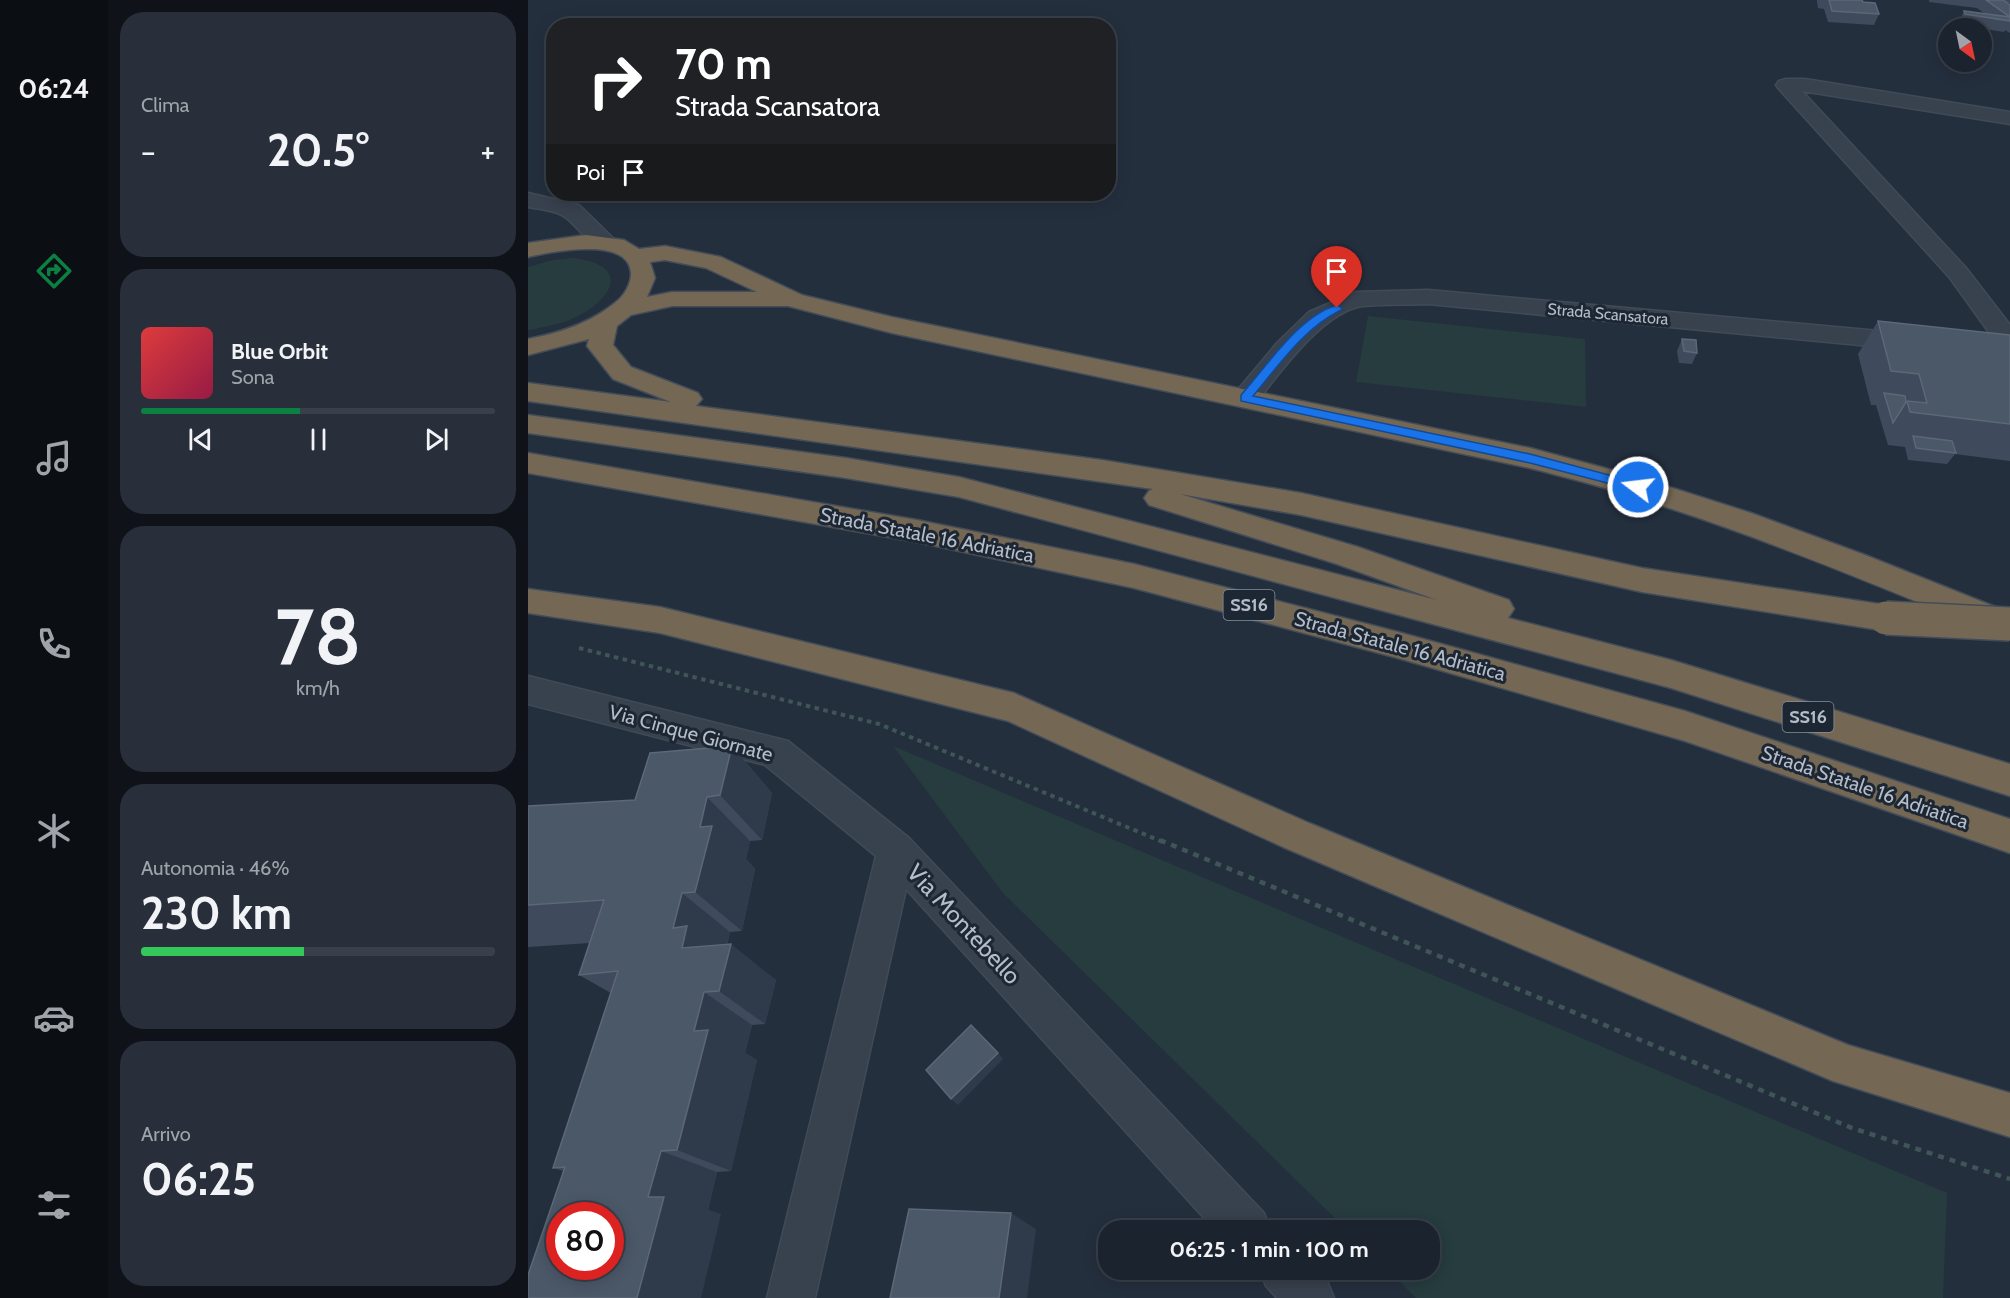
<!DOCTYPE html>
<html lang="it">
<head>
<meta charset="utf-8">
<style>
  body { margin:0; font-family:Cabin,sans-serif; background:#282f3a; color:#f1f3f6; height:100vh; display:flex; flex-direction:column; font-size:22px; white-space:nowrap }
  * { box-sizing:border-box; margin:0 }
  p { font-size:20px; color:#a0a4aa }
  .icon { flex:none; width:33px; height:33px; fill:none; stroke:currentColor; stroke-width:2; stroke-linecap:round; stroke-linejoin:round }
  .map { position:relative; flex:1; overflow:hidden }
  .drawer { display:flex; flex-direction:column; gap:12px; padding:12px; background:#0f1319; width:420px }
  .drawer>* { flex:none }
  .banner { position:absolute; left:18px; top:18px; width:570px; height:183px; border-radius:24px; box-shadow:0 3px 15px #0003,0 0 0 2px #39404a; background:#202124; color:#fff; overflow:hidden }
  .needle { width:39px; rotate:147deg }
  .tools { position:absolute; left:1410px; top:18px; display:grid; gap:12px }
  .tools a { display:grid; place-items:center; width:54px; height:54px; border-radius:50%; background:#1b232e; box-shadow:0 3px 15px #0003,0 0 0 2px #39404a; font-size:30px }
  .speed { position:absolute; left:18px; top:1202px; display:flex; gap:12px; font-size:30px; font-weight:700; text-align:center }
  .speed>* { display:grid; place-content:center; width:78px; height:78px; border-radius:50%; background:#1b232e; box-shadow:0 3px 15px #0003,0 0 0 2px #39404a; line-height:1 }
  .speed .limit { border:9px solid #d22; background:#fff; color:#111 }
  .pin { position:absolute; display:grid; place-items:center; width:51px; height:51px; color:#fff; margin:-62px -26px; border-radius:50% 50% 50% 0; rotate:-45deg; box-shadow:0 0 6px #0007 }
  .pin .icon { rotate:45deg }
  .me { position:absolute; width:66px; margin:-33px; rotate:285deg; stroke-linejoin:round; filter:drop-shadow(0 0 4px #0008) }
  .turn { display:flex; align-items:center; gap:21px; height:126px; padding:0 30px; font-size:27px }
  .turn .icon { width:78px; height:78px; stroke-width:2.5 }
  .turn b { display:block; font-size:42px; line-height:51px }
  .then { display:flex; align-items:center; height:57px; padding:0 30px; background:#0003; gap:12px; font-size:22px }
  .big { font-size:45px; font-weight:700; line-height:1.1 }
  .drawer .card { flex:1; display:flex; flex-direction:column; justify-content:center; gap:9px; min-width:0; padding:0 21px; border-radius:24px; background:#282f3a }
  .drawer .dial { align-items:center; gap:0 }
  .dial b { font-size:78px; line-height:1 }
  .song { display:flex; align-items:center; gap:18px }
  .cover { width:72px; height:72px; border-radius:9px; background:linear-gradient(135deg,hsl(0 70% 55%),hsl(340 70% 35%)) }
  .played { height:6px; border-radius:3px; background:linear-gradient(90deg,#0b8043 45%,#39404a 45%) }
  .keys { display:flex; justify-content:space-around; direction:ltr }
  .heat { display:flex; justify-content:space-between; align-items:center; font-size:33px; direction:ltr }
  .charge { height:9px; border-radius:4px; background:linear-gradient(90deg,#34c759 46%,#39404a 0) }
  .trip { position:absolute; left:570px; top:1220px; width:342px; height:60px; border-radius:24px; background:#1b232e; box-shadow:0 3px 15px #0003,0 0 0 2px #39404a; font-weight:700; line-height:60px; text-align:center }
  main { display:flex; flex:1; min-height:0 }
  .tab-bar { display:flex; flex-direction:column; width:108px; justify-content:space-around; align-items:center; background:#0b0e12; color:#a0a4aa }
  .tab-bar .icon { width:42px; height:42px }
  .tab-bar .on { color:#0b8043 }
  .tab-bar b { font-size:27px; color:#f1f3f6 }
  .map>svg:first-child { display:block }
</style>
</head>
<body>
<main>
<nav class="tab-bar">
<b>06:24</b>
<svg class="icon on" aria-label="directions" viewBox="0 0 24 24"><path d="M12 3l9 9-9 9-9-9zM9 14v-3h6M13 9l2 2-2 2"/></svg>
<svg class="icon" aria-label="music" viewBox="0 0 24 24"><path d="M9 18V5l10-2v13"/><circle cx="6" cy="18" r="3"/><circle cx="16" cy="16" r="3"/></svg>
<svg class="icon" aria-label="phone" viewBox="0 0 24 24"><path d="M5 4h4l2 5-3 2q2 4 5 5l2-3 5 2v4C11 20 4 13 5 4z"/></svg>
<svg class="icon" aria-label="climate" viewBox="0 0 24 24"><path d="M12 3v18M4 7l16 10M4 17L20 7"/></svg>
<svg class="icon" aria-label="car" viewBox="0 0 24 24"><path d="M5 17H2v-5l4-1 3-4h7l3 4 3 1v5h-3M9 17h6M6 11h13"/><circle cx="7" cy="17" r="2"/><circle cx="17" cy="17" r="2"/></svg>
<svg class="icon" aria-label="filters" viewBox="0 0 24 24"><path d="M4 7h16M4 17h16"/><circle cx="9" cy="7" r="2"/><circle cx="15" cy="17" r="2"/></svg>
</nav>
<section class="drawer">
<div class="card"><p>Clima</p>
<div class="heat"><a>−</a><b class="big">20.5°</b><a>+</a></div>
</div>
<div class="card">
<div class="song"><i class="cover"></i><div><b>Blue Orbit</b><p>Sona</p></div></div>
<div class="played"></div>
<div class="keys"><svg class="icon" aria-label="previous" viewBox="0 0 24 24"><path d="M18 5L8 12l10 7zM5 5v14"/></svg><svg class="icon" aria-label="pause" viewBox="0 0 24 24"><path d="M8 5v14M16 5v14"/></svg><svg class="icon" aria-label="next" viewBox="0 0 24 24"><path d="M6 5l10 7-10 7zM19 5v14"/></svg></div>
</div>
<div class="card dial"><b>78</b><p>km/h</p></div>
<div class="card"><p>Autonomia · 46%</p><b class="big">230 km</b><div class="charge"></div></div>
<div class="card"><p>Arrivo</p><b class="big">06:25</b></div>
</section>
<div class="map">
<svg width="1482" height="1298" viewBox="0 0 1482 1298">
  <rect width="100%" height="100%" fill="#242f3e"/>
  <!-- green -->
  <path fill="#263c3f" d="M44,258C103,264 87,299 46,318C31,325 16,327 0,330V267L25,260Z
    M840,316L1057,339L1058,407L828,382Z
    M365,746L1419,1193L1415,1298H888L859,1269H902V1230H819L475,893Z"/>
  <g fill="none" stroke-linecap="round" stroke-linejoin="round">
    <defs>
      <path id="minor" d="M1258,79H1277L1482,112V124L1274,91L1438,268L1482,325V351L1473,349L1422,278L1251,89L1248,85L1251,81Z
        M0,193L51,205L90,243L86,248C64,254 53,228 37,217C28,210 11,209 0,207Z
        M900,290L1384,334L1393,336L1397,342L1393,348L1384,350L900,304C879,305 856,304 835,306C795,311 751,374 727,404L717,407L707,404L703,398L749,343L781,312L828,292Z
        M0,676L260,741L381,838L736,1213L742,1230H687L378,889L287,1298H239L348,856L237,765L0,704Z
        M731,1269H788L799,1281L806,1298H749L738,1286Z"/>
      <path id="highway" d="M58,235L96,240L111,249L137,246L193,257L274,295L364,317L1002,448L1110,477L1223,513L1337,555L1480,612V630L1469,634L1458,630C1341,582 1224,533 1103,496C1070,485 1036,477 1002,468L364,333L260,306H144L103,315L89,326L85,345L103,367L170,393L174,399L168,406L574,460L773,493L1114,568L1358,605L1369,609L1374,618L1369,627L1358,631L1114,592L773,515L652,494L830,547L981,600L986,609L980,618L1143,660L1482,764V796L1143,688L431,497L318,478L0,433V415L318,458L431,477L909,600L809,564L621,505L616,498L621,491L625,489L0,401V383L143,402L85,379L59,346L61,339L0,355V339C32,333 63,323 88,302C96,296 103,284 103,274C102,235 22,252 0,257V243ZM137,260L178,268L229,292H144L119,297L127,278L122,262Z
        M0,453L389,520L606,564L870,632L1157,711L1482,819V853L1157,741L870,658L606,588L389,542L0,473Z
        M0,589L132,607L486,693L781,823L1320,1045L1482,1093V1137L1305,1081L755,847L480,721L132,633L0,613Z"/>
    </defs>
    <!-- minor casing -->
    <use href="#minor" stroke="#414a57" stroke-width="3"/>
    <!-- highway casing -->
    <use href="#highway" stroke="#434c59" stroke-width="3"/>
    <!-- path-far1 -->
    <path stroke="#3f5557" stroke-width="4" stroke-dasharray="4.5 4.5" stroke-linecap="butt" d="M51,648L351,724L635,842"/>
    <!-- path -->
    <path stroke="#3f5557" stroke-width="4.5" stroke-dasharray="6 6" stroke-linecap="butt" d="M632,840L1324,1128L1482,1179"/>
    <!-- minor -->
    <use href="#minor" fill="#38414e" fill-rule="evenodd"/>
    <!-- highway -->
    <use href="#highway" fill="#746855" fill-rule="evenodd"/>
    <defs>
      <path id="highway-bridge" d="M1358,618L1482,624"/>
    </defs>
    <!-- highway-bridge casing -->
    <use href="#highway-bridge" stroke="#434c59" stroke-width="36" stroke-linecap="butt"/>
    <!-- highway-bridge -->
    <use href="#highway-bridge" stroke="#746855" stroke-width="33"/>
  </g>
  <!-- wall -->
  <path fill="#3f4b5c" d="M1289,0H1334L1335,2L1351,14L1346,25L1300,22L1296,9L1290,8L1289,2Z
    M1401,0H1482V3H1479L1482,5V33L1477,30L1476,32L1431,25V22L1436,11L1457,14L1449,8L1401,2Z
    M1350,321L1482,335V461L1427,454L1419,464L1380,460L1377,447L1360,445L1348,405H1343L1330,354Z
    M1154,339L1169,353L1164,364L1151,363L1149,351Z
    M204,746L244,793L234,840L222,841L218,859L227,869L214,931L202,932L199,945L248,980L237,1024L224,1025L217,1053L229,1060L203,1171L189,1172L180,1210L193,1214L25,1168L83,993L51,975L62,943L0,947V806L107,800Z"/>
  <!-- shaded-wall -->
  <path fill="#2f3b4b" d="M204,746L244,793L234,840L192,795Z
    M179,797L222,841L218,859L227,869L214,931L167,892L172,827Z
    M154,893L202,932L196,955L203,944L248,980L237,1024L191,991L154,948L145,928Z
    M176,992L224,1025L217,1053L229,1060L203,1171L149,1150L166,1031Z
    M470,1053L475,1059L430,1105L423,1099Z
    M133,1151L189,1172L180,1210L193,1214L173,1298H109L120,1197Z
    M483,1213L508,1229L499,1298H471Z"/>
  <!-- building -->
  <path fill="#4b5868" stroke="#5c6777" stroke-width="1.5" fill-rule="evenodd" d="M1301,0H1334L1335,2L1347,3L1351,14L1304,11Z
    M1458,0H1475L1482,5V21L1437,14L1436,11L1482,17Z
    M1350,321L1482,335V424L1382,412L1379,401L1399,403L1391,374L1363,371Z
    M1154,339L1168,340L1169,353L1156,351Z
    M1356,393L1377,396L1378,402L1365,423Z
    M1385,436L1424,441L1428,453L1388,448Z
    M204,746L192,795L179,797L172,827L184,826L167,892L154,893L145,928L159,926L154,948L203,944L191,991L176,992L166,1031L180,1030L149,1150L133,1151L120,1197H136L109,1298H0V1275L37,1167L25,1168L90,971L51,975L76,900L0,905V806L107,800L122,753ZM32,1215H82V1266H32Z
    M443,1025L470,1053L423,1099L398,1070Z
    M381,1209L483,1213L471,1298H362Z"/>
  <!-- route -->
  <path fill="#1a73e8" stroke="#114b97" stroke-width="1.5" d="M809,305L814,308L813,310C776,328 751,365 725,396L1002,454L1115,484V490L1110,491L1002,463L713,401V395C739,366 771,316 809,305Z"/>
  <g text-anchor="middle" dominant-baseline="central" stroke-width="6" stroke-linejoin="round" paint-order="stroke">
    <!-- far-street labels -->
    <g font-size="16" fill="#b4bcc9" stroke="#1d2633">
      <text transform="translate(1080 314) rotate(5)">Strada Scansatora</text>
    </g>
    <!-- shield labels -->
    <g fill="#1d2633" stroke="#878f9c" stroke-width="1.5">
      <rect x="695.5" y="590" width="51" height="30" rx="4.5"/>
      <rect x="1254.5" y="702" width="51" height="30" rx="4.5"/>
    </g>
    <g font-size="18" font-weight="bold" fill="#b4bcc9">
      <text x="721" y="605">SS16</text>
      <text x="1280" y="717">SS16</text>
    </g>
    <!-- street labels -->
    <g font-size="20" fill="#b4bcc9" stroke="#1d2633">
      <text transform="translate(399 535) rotate(11)">Strada Statale 16 Adriatica</text>
      <text transform="translate(872 646) rotate(15)">Strada Statale 16 Adriatica</text>
      <text transform="translate(163 733) rotate(15)">Via Cinque Giornate</text>
      <text transform="translate(1337 787) rotate(19)">Strada Statale 16 Adriatica</text>
    </g>
    <!-- near-street labels -->
    <g font-size="24" fill="#b4bcc9" stroke="#1d2633">
      <text transform="translate(436 924) rotate(47)">Via Montebello</text>
    </g>
  </g>
</svg>
<div class="tools">
<a><svg class="needle" viewBox="-14 -14 28 28"><path d="M0-13l5 13h-10z" fill="#e53935"/><path d="M0 13l5-13h-10z" fill="#a0a4aa"/></svg></a>
</div>
<div class="speed"><div class="limit">80</div></div>
<div class="pin" style="left:809px;top:308px;background:#d93025"><svg class="icon" aria-label="arrive" viewBox="0 0 24 24"><path d="M6 21V4h12l-3 4 3 4H6"/></svg></div>
<svg class="me" style="left:1110px;top:487px" viewBox="-20 -20 40 40"><circle r="17" fill="#1a73e8" stroke="#fff" stroke-width="3"/><path d="M0-11L8 9 0 5-8 9z" fill="#fff"/></svg>
<div class="trip">06:25 · 1 min · 100 m</div>
<div class="banner">
<div class="turn"><svg class="icon" aria-label="right" viewBox="0 0 24 24"><path d="M7 20v-9h11M14 6l5 5-5 5"/></svg><div><b>70 m</b>Strada Scansatora</div></div>
<div class="then">Poi<svg class="icon" aria-label="arrive" viewBox="0 0 24 24"><path d="M6 21V4h12l-3 4 3 4H6"/></svg></div>
</div>
</div>
</main>
</body>
</html>
